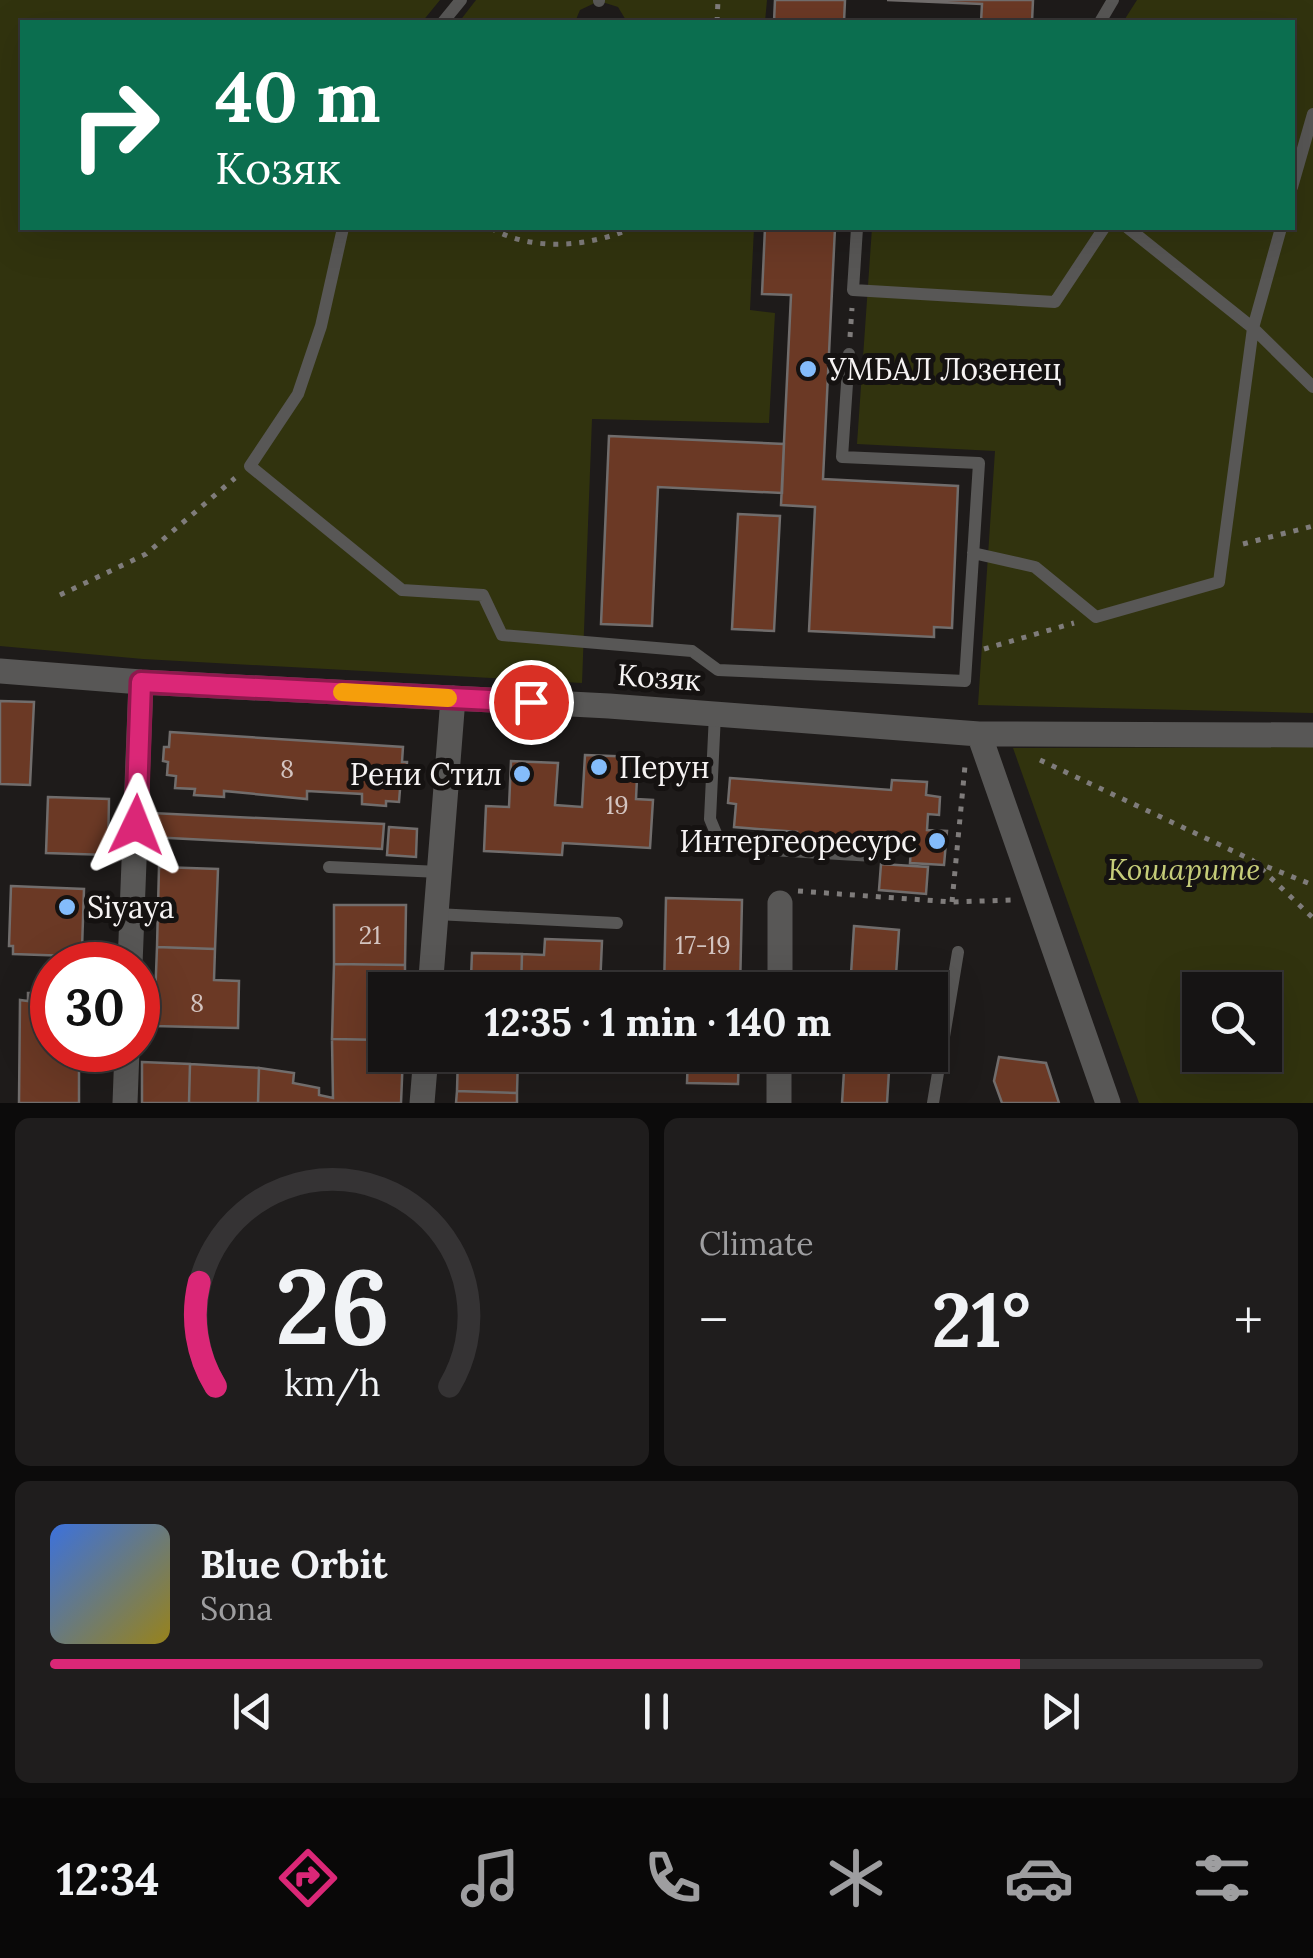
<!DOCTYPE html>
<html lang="en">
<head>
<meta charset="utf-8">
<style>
  body { margin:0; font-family:Lora,serif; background:#1f1d1d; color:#f1f3f6; height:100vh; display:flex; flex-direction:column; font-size:38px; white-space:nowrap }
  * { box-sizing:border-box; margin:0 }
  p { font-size:32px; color:#9e9ea0 }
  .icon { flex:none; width:55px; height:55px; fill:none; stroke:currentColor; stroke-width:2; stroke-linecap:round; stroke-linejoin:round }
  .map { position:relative; height:1103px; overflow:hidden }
  .side { display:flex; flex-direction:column; gap:15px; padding:15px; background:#0c0b0b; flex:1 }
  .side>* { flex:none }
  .top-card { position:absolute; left:20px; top:20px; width:1275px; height:210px; border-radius:0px; box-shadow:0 10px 40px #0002,0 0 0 2px #353334; background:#0b6e4f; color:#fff; overflow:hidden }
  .controls { position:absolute; left:1182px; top:972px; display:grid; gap:20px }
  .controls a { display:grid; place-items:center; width:100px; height:100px; border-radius:0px; background:#161414; box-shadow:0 10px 40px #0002,0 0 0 2px #353334; font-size:50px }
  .speed { position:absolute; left:30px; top:942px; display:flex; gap:20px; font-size:50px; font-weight:700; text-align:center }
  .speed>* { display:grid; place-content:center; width:130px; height:130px; border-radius:50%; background:#161414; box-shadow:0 10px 40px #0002,0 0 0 2px #353334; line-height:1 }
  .speed .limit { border:15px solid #d22; background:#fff; color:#111 }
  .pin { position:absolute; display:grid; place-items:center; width:85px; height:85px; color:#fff; margin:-42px; border:5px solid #fff; border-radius:50%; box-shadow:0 2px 10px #0007 }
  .me { position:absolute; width:110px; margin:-55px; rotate:2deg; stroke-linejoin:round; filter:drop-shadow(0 0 8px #0008) }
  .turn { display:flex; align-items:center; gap:35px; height:210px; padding:0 30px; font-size:45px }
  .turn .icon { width:130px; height:130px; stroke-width:2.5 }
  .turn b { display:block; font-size:70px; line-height:85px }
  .big { font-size:75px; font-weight:700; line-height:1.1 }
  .side .card { flex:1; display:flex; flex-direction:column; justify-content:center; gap:15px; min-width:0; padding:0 35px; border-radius:15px; background:#1f1d1d }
  .side .dial { align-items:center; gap:0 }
  .dial svg { height:260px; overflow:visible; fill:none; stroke:#353334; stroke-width:7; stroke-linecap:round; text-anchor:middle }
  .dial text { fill:#f1f3f6; stroke:none }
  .song { display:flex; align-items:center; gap:30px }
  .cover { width:120px; height:120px; border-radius:15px; background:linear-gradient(135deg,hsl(220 70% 55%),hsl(50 70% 35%)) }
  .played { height:10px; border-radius:5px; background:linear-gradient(90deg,#db2777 80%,#353334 80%) }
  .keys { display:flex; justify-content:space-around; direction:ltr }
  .heat { display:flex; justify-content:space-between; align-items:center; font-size:55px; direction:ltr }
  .side .tiles { flex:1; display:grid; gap:15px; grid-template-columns:1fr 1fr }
  .card:last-child { grid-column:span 2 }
  .trip { position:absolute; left:368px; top:972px; width:580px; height:100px; border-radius:0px; background:#161414; box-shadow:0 10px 40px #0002,0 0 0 2px #353334; font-weight:700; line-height:100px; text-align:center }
  .tabs { display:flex; height:160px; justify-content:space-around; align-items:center; background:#090808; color:#9e9ea0 }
  .tabs .icon { width:70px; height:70px }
  .tabs .current { color:#db2777 }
  .tabs b { font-size:45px; color:#f1f3f6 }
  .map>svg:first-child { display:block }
</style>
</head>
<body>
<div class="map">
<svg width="1313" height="1103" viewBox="0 0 1313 1103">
  <rect width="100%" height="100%" fill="#1e1b1a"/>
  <!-- green -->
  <path fill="#31330e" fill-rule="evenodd" d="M0,0H440L422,22H22V228H754L750,310L775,313L769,423L592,419L582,683L143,659L0,646Z
    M476,0H767L765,22H627L618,7L599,1L580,10L575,22H459Z
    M1137,0H1313V713L978,705L995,451L857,444L872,228H1292V22H1123Z
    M1313,747V1103H1139L1013,748ZM1200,990H1265V1055H1200Z"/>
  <!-- building -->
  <path fill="#6b3925" stroke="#716d6c" stroke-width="2.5" d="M775,0H845L844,22H774Z
    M887,0H1033L1032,22H981L982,4Z
    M765,228H835L823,479L958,486L952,628L934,627V637L809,631L815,507L781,505L791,295L762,294Z
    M609,436L784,444L782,493L658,487L652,626L601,624Z
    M738,514L780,516L774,631L732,629Z
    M0,701L34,702L30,785L0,784Z
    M170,732L403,747L402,762H407L406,778L401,777L399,802L386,801V806L362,804V794L307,791V799L224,791V797L194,795L195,789L175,788L176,776L167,775L168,762L163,761L164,747H169Z
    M585,755L638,757L636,799L653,800L650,848L563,843L562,855L484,851L486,806L509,807L511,761L558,763L555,805L582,807Z
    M730,778L891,790L892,780L927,782L926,795L940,797L939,815L928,814L927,830L947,831L944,865L910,863L911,847L886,845L887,841L823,840V838L797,836V832L734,827L736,804L728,803Z
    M48,797L109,799L108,855L46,853Z
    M151,813L384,824L382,849L150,837Z
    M389,827L417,829L416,857L387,855Z
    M881,864L928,867L926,894L879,890Z
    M159,867L218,869L215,949L157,947Z
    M11,886L84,889L82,949L70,948V956L13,954V946H9Z
    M666,898L742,900L740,990H664Z
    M334,905H406L405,965L334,964Z
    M854,926L899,930L895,990H850Z
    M545,939L602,941L600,987L621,990H521L522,954L544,955Z
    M157,947L215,949L214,980L239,981L238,1028L154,1026Z
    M472,953L522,954L521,990H460L461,977L471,978Z
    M334,964L405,965V990H385V1040L332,1039Z
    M28,993H52V1050H79V1103H19L20,1000L28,1001Z
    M332,1039L385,1040V1055H403L401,1103H258L259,1068L294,1073L293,1083L319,1088V1095L333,1098Z
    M458,1055H518L517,1093L457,1091Z
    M688,1055H739L738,1084L687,1083Z
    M845,1055H890L887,1103H842Z
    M999,1057L1046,1063L1059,1103H1002L994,1081Z
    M142,1062L190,1064L189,1103H142Z
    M190,1064L259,1068L258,1103H189Z
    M457,1091L517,1093V1103H456Z"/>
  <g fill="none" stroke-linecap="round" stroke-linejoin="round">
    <!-- path -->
    <path stroke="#7f7c7b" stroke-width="5" stroke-dasharray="5 8" stroke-linecap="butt" d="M717,22L718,0
      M491,228C532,252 589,247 632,228
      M850,337L852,308
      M1243,544L1313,526
      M60,595L146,554L235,478
      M984,649L1074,623
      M1040,760L1252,860L1313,918
      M1255,862L1313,885
      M798,891L952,902L1012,900
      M952,902L965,766"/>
    <!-- lane -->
    <path stroke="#585756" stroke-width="12" d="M599,0V1
      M443,22L461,0
      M1100,22L1113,0
      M1292,187L1313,114
      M343,228L321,326L298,394L250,466L402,590L483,595L502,635L692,651L718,670L965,681L979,463L842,457L849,354
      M857,228L853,290L1055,302L1104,228
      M1128,228L1253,328L1313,387
      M973,553L1035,567L1096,617L1219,582L1253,328L1281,228
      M715,714L710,819L720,843L734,848L874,856
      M329,867L440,872
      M436,914L617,923
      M933,1103L958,952"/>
    <!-- street -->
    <path stroke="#585756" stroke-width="25" d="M0,671L141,682L609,706L979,734L1313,735
      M979,734L1108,1103
      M130,965L141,682
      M430,990L453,698
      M780,990V903
      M125,1103L127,1050
      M422,1103L426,1055
      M779,1103V1055"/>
  </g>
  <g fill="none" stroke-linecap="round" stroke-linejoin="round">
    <defs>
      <path id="route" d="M136,825L141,682L531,702"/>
    </defs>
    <!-- route casing -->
    <use href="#route" stroke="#8e194d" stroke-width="25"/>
    <!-- route -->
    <use href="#route" stroke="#db2777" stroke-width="18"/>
    <!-- slow -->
    <path stroke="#f59e0b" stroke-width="18" d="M342,692L448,698"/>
  </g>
  <!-- markers -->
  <g fill="#84bcfb" stroke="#151211" stroke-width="4">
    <circle cx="808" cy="369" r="10"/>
    <circle cx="599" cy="767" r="10"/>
    <circle cx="522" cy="774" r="10"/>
    <circle cx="937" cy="841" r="10"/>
    <circle cx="67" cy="907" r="10"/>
  </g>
  <g text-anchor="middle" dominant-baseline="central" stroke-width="10" stroke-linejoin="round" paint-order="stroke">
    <!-- number labels -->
    <g font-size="25" fill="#d3c4c0">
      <text x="287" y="769">8</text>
      <text x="617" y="805">19</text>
      <text x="370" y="935">21</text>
      <text x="703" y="945">17-19</text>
      <text x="197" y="1003">8</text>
    </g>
    <!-- poi labels -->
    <g font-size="30" fill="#f6f3f3" stroke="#151211" text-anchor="start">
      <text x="828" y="369">УМБАЛ Лозенец</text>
      <text x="619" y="767">Перун</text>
      <text x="502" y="774" text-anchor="end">Рени Стил</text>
      <text x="917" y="841" text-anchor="end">Интергеоресурс</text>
      <text x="87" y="907">Siyaya</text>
    </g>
    <!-- street labels -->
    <g font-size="30" fill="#f6f3f3" stroke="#151211">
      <text transform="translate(659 677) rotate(4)">Козяк</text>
    </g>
    <!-- park labels -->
    <g font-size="30" font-style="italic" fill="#c6cd79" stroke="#151211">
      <text x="1184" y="869">Кошарите</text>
    </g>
  </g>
</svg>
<div class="controls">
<a><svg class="icon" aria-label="search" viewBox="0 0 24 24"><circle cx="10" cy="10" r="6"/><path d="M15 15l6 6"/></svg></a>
</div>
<div class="speed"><div class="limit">30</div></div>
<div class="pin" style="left:531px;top:702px;background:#d93025"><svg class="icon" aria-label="arrive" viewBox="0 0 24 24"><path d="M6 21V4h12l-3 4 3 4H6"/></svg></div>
<svg class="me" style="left:136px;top:825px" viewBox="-20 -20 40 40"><path d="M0-17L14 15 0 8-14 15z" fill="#db2777" stroke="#fff" stroke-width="4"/></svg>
<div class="trip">12:35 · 1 min · 140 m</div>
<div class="top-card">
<div class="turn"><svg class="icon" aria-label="right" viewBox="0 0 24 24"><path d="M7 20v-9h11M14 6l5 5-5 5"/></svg><div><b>40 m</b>Козяк</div></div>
</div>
</div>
<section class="side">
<div class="tiles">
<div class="card dial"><svg viewBox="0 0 100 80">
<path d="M14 69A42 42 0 1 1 86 69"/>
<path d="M14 69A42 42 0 0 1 9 37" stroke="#db2777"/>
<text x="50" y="56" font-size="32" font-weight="700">26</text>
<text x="50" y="72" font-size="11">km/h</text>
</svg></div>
<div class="card"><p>Climate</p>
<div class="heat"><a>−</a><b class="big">21°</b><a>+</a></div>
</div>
<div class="card">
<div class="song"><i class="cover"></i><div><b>Blue Orbit</b><p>Sona</p></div></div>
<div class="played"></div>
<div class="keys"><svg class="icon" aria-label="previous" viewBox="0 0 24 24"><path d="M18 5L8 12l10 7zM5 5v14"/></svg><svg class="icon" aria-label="pause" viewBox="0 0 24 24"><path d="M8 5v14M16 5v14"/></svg><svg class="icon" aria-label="next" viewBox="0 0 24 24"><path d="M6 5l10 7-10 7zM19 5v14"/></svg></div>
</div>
</div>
</section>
<nav class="tabs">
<b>12:34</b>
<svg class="icon current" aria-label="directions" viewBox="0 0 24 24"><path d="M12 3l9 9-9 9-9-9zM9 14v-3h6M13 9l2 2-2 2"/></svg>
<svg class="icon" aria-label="music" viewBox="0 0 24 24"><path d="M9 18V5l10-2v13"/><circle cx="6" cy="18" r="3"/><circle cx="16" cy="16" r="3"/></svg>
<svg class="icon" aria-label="phone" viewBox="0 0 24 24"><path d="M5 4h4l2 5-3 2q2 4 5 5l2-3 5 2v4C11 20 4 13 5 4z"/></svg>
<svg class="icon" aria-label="climate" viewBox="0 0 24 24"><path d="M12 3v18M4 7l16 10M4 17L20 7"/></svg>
<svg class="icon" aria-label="car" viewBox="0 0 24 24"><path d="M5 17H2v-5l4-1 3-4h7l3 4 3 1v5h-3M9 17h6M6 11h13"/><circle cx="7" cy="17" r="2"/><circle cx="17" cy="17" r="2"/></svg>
<svg class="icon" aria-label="filters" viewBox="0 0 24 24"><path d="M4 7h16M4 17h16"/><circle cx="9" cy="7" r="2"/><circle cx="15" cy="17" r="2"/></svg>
</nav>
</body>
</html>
